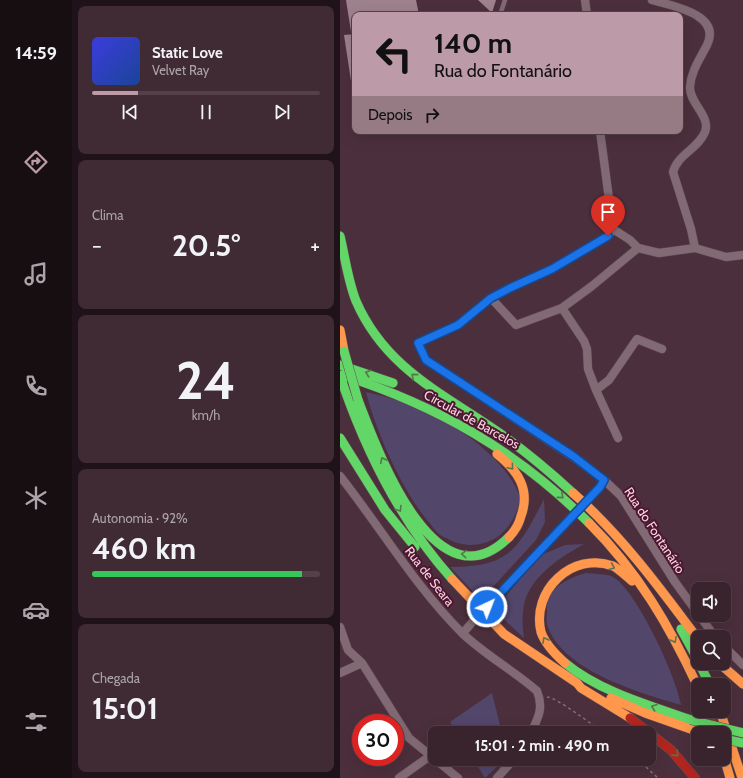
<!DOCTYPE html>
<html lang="pt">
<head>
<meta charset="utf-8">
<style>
  body { margin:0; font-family:Cabin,sans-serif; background:#402b35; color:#f1f3f6; height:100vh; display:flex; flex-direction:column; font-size:15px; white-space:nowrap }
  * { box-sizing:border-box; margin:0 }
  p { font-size:13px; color:#aba4aa }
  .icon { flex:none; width:22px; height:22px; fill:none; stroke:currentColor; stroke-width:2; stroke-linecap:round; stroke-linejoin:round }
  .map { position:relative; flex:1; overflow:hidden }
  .details { display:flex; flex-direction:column; gap:6px; padding:6px; background:#1f1319; width:268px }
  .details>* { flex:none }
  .hud { position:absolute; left:12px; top:12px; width:331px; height:122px; border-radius:8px; box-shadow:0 4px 16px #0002,0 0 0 1px #534049; background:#bc9aa7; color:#111; overflow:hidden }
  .fabs { position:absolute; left:351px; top:582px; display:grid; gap:8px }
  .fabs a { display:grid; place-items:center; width:40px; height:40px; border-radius:8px; background:#39232d; box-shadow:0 4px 16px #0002,0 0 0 1px #534049; font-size:20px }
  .speed { position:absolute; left:12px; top:714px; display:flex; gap:8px; font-size:20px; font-weight:700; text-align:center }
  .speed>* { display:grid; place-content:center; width:52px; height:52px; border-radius:50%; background:#39232d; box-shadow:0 4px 16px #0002,0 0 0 1px #534049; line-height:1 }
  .speed .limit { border:6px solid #d22; background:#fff; color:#111 }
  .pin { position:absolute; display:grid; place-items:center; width:34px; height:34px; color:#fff; margin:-41px -17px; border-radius:50% 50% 50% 0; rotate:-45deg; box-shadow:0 0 4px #0007 }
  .pin .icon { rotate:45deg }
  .me { position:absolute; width:44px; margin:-22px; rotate:43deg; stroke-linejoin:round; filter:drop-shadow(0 0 3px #0008) }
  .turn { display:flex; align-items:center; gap:14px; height:84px; padding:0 16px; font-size:18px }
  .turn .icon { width:52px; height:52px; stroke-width:2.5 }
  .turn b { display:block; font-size:28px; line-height:34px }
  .then { display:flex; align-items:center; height:38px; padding:0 16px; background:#0003; gap:8px; font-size:15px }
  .big { font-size:30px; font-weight:700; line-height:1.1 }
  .details .tile { flex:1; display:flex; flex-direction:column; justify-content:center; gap:6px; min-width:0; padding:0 14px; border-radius:8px; background:#402b35 }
  .details .dial { align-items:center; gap:0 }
  .dial b { font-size:52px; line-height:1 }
  .song { display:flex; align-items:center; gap:12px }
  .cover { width:48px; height:48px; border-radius:6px; background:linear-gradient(135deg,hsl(240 70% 55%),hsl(220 70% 35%)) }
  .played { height:4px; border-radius:2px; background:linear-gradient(90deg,#bc9aa7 20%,#534049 20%) }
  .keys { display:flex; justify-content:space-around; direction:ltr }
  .heat { display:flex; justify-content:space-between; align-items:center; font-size:22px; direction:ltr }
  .charge { height:6px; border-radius:3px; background:linear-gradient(90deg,#34c759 92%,#534049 0) }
  .trip { position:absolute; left:88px; top:726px; width:228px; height:40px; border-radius:8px; background:#39232d; box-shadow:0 4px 16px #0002,0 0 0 1px #534049; font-weight:700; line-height:40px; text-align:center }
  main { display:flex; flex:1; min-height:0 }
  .tab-bar { display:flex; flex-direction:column; width:72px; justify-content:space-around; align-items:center; background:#170e12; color:#aba4aa }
  .tab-bar .icon { width:28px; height:28px }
  .tab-bar .active { color:#bc9aa7 }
  .tab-bar b { font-size:18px; color:#f1f3f6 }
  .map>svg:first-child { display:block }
</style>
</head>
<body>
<main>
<nav class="tab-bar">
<b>14:59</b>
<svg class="icon active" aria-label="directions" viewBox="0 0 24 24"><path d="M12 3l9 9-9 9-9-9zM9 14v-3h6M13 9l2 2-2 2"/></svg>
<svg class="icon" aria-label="music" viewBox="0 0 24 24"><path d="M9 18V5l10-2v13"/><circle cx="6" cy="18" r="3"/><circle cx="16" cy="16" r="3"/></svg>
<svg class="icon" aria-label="phone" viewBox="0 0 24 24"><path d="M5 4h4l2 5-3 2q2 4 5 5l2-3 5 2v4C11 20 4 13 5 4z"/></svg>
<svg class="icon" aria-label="climate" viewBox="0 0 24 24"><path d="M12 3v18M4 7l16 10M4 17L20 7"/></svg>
<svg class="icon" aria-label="car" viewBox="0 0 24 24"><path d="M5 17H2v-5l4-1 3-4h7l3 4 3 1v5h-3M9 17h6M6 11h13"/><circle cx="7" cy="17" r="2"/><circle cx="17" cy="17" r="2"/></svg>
<svg class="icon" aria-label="filters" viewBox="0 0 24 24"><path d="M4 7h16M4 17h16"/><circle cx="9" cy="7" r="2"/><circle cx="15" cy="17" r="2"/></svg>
</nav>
<section class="details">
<div class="tile">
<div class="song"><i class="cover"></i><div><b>Static Love</b><p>Velvet Ray</p></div></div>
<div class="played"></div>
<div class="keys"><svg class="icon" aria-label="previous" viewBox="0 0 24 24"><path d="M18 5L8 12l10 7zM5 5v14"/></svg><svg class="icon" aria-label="pause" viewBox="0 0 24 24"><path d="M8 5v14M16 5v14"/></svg><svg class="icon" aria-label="next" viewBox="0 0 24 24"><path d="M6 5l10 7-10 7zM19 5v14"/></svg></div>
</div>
<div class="tile"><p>Clima</p>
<div class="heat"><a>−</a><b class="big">20.5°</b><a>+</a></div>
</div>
<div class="tile dial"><b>24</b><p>km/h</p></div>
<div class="tile"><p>Autonomia · 92%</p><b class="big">460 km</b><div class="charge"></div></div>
<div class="tile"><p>Chegada</p><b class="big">15:01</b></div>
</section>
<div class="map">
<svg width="403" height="778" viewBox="0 0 403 778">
  <rect width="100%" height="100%" fill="#4c2f3c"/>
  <!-- green -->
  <path fill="#53466b" d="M26,392C77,403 133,430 166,472C170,478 177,487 179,495C181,510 170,526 160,535C151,542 140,545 129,545C118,544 108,540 99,534C94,530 91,524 87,520C61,488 36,432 26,392Z
    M204,499L205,522L196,540L141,600L110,567C170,567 178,549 204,499Z
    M244,544C219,558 184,580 183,613C182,621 183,630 184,638L154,610L201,555L225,545Z
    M246,573C254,574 264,574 271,576C295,586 337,678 341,705C300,693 220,670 207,624C206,620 207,614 207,609C207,587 229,578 246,573Z
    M152,693L162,733H117L110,722Z
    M133,759H165L145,778Z"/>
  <!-- building -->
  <path fill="#9d828d" d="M6,0H76L79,15H15V31L11,32Z
    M138,0H156L152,13Z
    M15,34V81H11L4,35Z"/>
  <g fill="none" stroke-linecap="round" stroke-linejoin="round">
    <defs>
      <path id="lane" d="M160,15L165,0"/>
      <path id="street" d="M245,0L247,15
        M312,0C332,6 382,14 367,45C360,59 351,71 350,87C349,103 371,116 365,132C358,149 338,154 333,172L351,229L355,248
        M260,131L273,229L290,240L298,248L319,253L355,248L386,257L403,255
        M273,229L268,236L212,269L170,288L151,298L118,325L78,343L86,360L233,457L264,480L281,496L335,582L375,637
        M151,298L176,325L222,308L252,286L298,248
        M222,308L244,341L247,349L248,369L256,390L278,438
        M256,390L269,380L297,339L322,349
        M0,476C41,528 75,586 122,633C145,655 173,670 197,691C204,708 198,718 191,733
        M147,607L229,520
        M0,627L8,650L22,663L69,738L118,778
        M123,633L135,619
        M384,646L403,665
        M0,673L22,663
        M59,778L90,756
        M157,778L174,759"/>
      <path id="fast" d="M0,236C5,257 8,281 16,301C45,368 102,393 158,432C184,450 209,471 233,493
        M0,365L53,383
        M2,375C98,406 177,451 249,523
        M0,376C25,450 59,520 112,579
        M18,400C37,449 95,611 169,537
        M0,438L45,510L75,547
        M341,629L358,660
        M225,663C258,691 311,706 351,720
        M359,663L370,685"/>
      <path id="slow" d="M0,330L4,351
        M157,454C177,470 191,489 181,516C179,524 175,531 169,537
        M233,493C281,535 320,588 358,639
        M249,523C298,572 329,625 358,687
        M112,579L164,634L237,683L241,688L290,718
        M225,663C216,655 205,644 201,632C191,591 232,551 273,566C279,569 286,576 292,581
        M379,663L403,684
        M271,698L305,713L362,733
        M380,711L402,778
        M384,757L390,778"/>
      <path id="jam" d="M368,711L376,733
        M290,718L331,750L355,778"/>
    </defs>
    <!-- lane casing -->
    <use href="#lane" stroke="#674d58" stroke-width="5"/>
    <!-- street casing -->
    <use href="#street" stroke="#674d58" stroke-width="9"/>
    <!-- fast casing -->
    <use href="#fast" stroke="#674d58" stroke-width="10"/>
    <!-- slow casing -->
    <use href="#slow" stroke="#674d58" stroke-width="10"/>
    <!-- jam casing -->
    <use href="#jam" stroke="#674d58" stroke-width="10"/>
    <!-- path -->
    <path stroke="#826d76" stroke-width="1.5" stroke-dasharray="3 3" stroke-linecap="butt" d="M207,697C216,697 254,726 264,733
      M297,759L318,778"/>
    <!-- lane -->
    <use href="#lane" stroke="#826a74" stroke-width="4"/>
    <!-- street -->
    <use href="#street" stroke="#826a74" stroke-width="8"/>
    <!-- fast -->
    <use href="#fast" stroke="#63d668" stroke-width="9"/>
    <!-- slow -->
    <use href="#slow" stroke="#ff974d" stroke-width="9"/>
    <!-- jam -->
    <use href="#jam" stroke="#b3261e" stroke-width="9"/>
    <defs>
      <path id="street-bridge" d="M229,520L260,487"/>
      <path id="fast-bridge" d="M4,351L18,400
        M351,720L403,733
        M384,739L403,743"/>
    </defs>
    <!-- street-bridge casing -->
    <use href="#street-bridge" stroke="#674d58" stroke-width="9" stroke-linecap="butt"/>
    <!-- fast-bridge casing -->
    <use href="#fast-bridge" stroke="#674d58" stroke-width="10" stroke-linecap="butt"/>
    <!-- street-bridge -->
    <use href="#street-bridge" stroke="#826a74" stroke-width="8"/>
    <!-- fast-bridge -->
    <use href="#fast-bridge" stroke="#63d668" stroke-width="9"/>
  </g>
  <!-- one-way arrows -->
  <defs><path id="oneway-chevron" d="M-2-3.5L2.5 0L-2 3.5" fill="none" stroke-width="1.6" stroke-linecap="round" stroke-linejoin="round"/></defs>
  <g stroke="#58764c">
    <use href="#oneway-chevron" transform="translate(28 373) rotate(-161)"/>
    <use href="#oneway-chevron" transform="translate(74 376) rotate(-140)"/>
    <use href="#oneway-chevron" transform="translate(43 460) rotate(-116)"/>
    <use href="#oneway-chevron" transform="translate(171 467) rotate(49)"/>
    <use href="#oneway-chevron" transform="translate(221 496) rotate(41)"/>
    <use href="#oneway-chevron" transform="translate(59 509) rotate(58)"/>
    <use href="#oneway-chevron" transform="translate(124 554) rotate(-176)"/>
    <use href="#oneway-chevron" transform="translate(272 567) rotate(23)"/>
    <use href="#oneway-chevron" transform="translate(205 640) rotate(-119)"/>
    <use href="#oneway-chevron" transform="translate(334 640) rotate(61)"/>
    <use href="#oneway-chevron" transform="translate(314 707) rotate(-160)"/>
    <use href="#oneway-chevron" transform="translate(336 754) rotate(47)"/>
  </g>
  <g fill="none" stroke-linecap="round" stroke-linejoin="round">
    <defs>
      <path id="route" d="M147,607L260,487L264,480L233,456L86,360L78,343L118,325L151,298L170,288L212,269L268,236"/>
    </defs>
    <!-- route casing -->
    <use href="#route" stroke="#114b97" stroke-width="10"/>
    <!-- route -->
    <use href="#route" stroke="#1a73e8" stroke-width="7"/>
  </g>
  <g text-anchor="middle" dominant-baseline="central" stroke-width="4" stroke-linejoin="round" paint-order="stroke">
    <!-- street labels -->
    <g font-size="13" fill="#f8d4e1" stroke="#4e1731">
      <text transform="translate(132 419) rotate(29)">Circular de Barcelos</text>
      <text transform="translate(315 530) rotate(57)">Rua do Fontanário</text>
      <text transform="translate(90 576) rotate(52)">Rua de Seara</text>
    </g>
  </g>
</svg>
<div class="fabs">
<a><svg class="icon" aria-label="sound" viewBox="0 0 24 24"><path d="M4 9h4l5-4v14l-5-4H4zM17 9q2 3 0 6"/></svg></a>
<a><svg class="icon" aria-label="search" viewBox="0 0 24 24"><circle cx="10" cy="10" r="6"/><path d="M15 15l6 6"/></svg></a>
<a>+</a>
<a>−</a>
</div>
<div class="speed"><div class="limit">30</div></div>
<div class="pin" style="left:268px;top:236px;background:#d93025"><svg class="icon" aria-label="arrive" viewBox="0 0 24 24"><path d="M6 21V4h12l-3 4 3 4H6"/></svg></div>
<svg class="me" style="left:147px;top:607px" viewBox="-20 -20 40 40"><circle r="17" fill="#1a73e8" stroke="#fff" stroke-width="3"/><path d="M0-11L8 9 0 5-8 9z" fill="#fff"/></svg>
<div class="trip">15:01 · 2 min · 490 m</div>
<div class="hud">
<div class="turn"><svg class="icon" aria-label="left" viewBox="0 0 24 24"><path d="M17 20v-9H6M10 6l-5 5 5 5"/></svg><div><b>140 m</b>Rua do Fontanário</div></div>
<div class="then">Depois<svg class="icon" aria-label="right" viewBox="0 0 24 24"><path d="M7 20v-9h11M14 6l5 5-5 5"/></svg></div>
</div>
</div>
</main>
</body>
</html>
